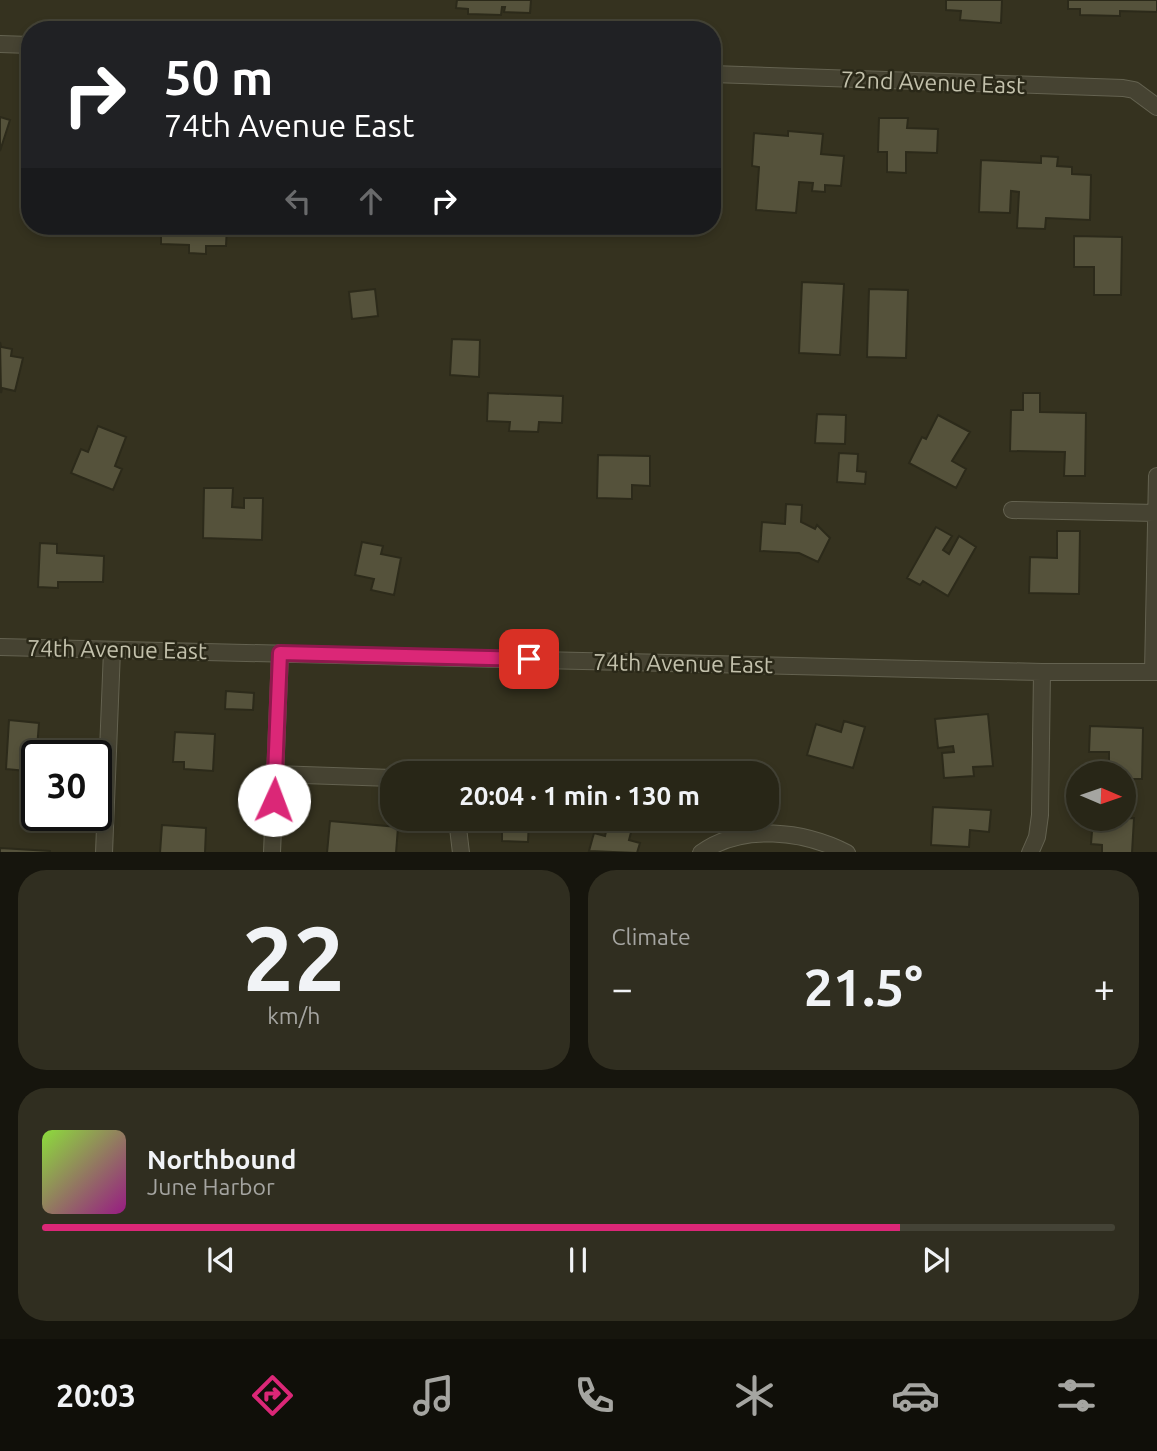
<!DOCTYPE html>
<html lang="en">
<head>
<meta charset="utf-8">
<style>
  body { margin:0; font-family:Ubuntu,sans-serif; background:#302e20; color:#f1f3f6; height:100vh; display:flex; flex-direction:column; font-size:26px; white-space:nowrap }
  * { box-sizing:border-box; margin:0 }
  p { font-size:23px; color:#a5a5a1 }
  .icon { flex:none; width:38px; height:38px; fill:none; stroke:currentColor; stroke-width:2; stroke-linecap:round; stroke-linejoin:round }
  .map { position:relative; height:852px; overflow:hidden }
  .details { display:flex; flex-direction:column; gap:18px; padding:18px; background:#16150d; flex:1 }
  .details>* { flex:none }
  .top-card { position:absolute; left:21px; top:21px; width:700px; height:214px; border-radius:28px; box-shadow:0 4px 10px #0003,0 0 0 2px #444336; background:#202124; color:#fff; overflow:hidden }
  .needle { width:46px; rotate:92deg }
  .buttons { position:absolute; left:1066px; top:761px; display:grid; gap:14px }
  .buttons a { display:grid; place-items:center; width:70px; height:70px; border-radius:50%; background:#282617; box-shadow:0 4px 10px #0003,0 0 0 2px #444336; font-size:35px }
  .speed { position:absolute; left:21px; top:740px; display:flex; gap:14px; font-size:35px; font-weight:700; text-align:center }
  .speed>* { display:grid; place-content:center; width:91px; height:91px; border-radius:50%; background:#282617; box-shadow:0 4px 10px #0003,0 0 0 2px #444336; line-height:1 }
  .speed .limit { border:4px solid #111; border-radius:10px; background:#fff; color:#111 }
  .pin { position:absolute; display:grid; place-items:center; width:60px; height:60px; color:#fff; margin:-30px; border-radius:14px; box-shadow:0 4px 10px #0006 }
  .me { position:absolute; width:77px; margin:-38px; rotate:2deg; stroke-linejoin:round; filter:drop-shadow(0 0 5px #0008) }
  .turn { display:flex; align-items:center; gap:24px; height:147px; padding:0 28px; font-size:32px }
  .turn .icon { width:91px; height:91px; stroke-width:2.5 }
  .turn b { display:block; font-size:49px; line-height:60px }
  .lanes { display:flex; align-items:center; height:66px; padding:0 28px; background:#0003; justify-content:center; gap:35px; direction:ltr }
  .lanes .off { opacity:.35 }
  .big { font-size:52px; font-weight:700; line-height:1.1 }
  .details .widget { flex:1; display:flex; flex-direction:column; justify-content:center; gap:10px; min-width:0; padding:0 24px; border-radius:28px; background:#302e20 }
  .details .dial { align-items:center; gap:0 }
  .dial b { font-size:91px; line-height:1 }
  .song { display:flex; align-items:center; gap:21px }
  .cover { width:84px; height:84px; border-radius:10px; background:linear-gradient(135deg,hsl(90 70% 55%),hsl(310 70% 35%)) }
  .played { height:7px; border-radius:4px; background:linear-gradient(90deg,#db2777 80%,#444336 80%) }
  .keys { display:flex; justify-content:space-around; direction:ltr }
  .heat { display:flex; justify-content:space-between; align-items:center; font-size:38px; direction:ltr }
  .details .tiles { flex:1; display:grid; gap:18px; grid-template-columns:1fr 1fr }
  .widget:last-child { grid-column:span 2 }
  .trip { position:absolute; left:380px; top:761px; width:399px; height:70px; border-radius:28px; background:#282617; box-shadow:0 4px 10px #0003,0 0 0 2px #444336; font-weight:700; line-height:70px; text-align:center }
  .menu { display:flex; height:112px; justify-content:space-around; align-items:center; background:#100f09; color:#a5a5a1 }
  .menu .icon { width:49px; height:49px }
  .menu .selected { color:#db2777 }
  .menu b { font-size:32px; color:#f1f3f6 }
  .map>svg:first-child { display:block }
</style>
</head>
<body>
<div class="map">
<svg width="1157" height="853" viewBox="0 0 1157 853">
  <rect width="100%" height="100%" fill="#35321f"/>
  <!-- building -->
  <path fill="#55523b" stroke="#2c2a1a" stroke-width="2" d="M457,0H531L530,13L504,12L505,7H502L501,15L468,14V9L456,8Z
    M946,0H1002L1001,23L960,20L961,11L946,10Z
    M1068,0H1157V12L1120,11V16L1080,15V9H1068Z
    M0,117L10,120L0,151Z
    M879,118H908L907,128L938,129L937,153L906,152V173L887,172V152H878Z
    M788,131L823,134L821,154L844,156L841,186L825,185V192L812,191L813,183L799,182L796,213L756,210L759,167L752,166L754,133L788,136Z
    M1041,156L1058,157L1057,166L1072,167V174L1091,175L1090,220L1046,218L1045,229L1017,228L1019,192L1011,191L1010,213L979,212L981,160L1041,163Z
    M161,226H227L226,246H206V254L189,253V245L161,244Z
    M1074,236L1122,237L1121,295H1094V267H1074Z
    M802,282L844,284L840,355L799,353Z
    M375,289L378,316L352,319L349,292Z
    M869,289L908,290L906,358L867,357Z
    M452,339L480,340L479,377L450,375Z
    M0,342L1,347L12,349L11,356L23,358L15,391L2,388L1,393Z
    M488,393L563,396L562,423L539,422L538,432L509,431L510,422L487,421Z
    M1023,393H1040V412L1086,413L1085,476H1064L1065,452L1010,451L1011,410H1023Z
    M817,414L846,415L845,444L815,443Z
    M938,415L970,432L952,461L966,469L956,488L909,463L922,437L926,439Z
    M98,426L126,437L115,466L122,469L113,490L71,473L81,449L88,452Z
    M839,453L858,454L857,471L866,472L865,484L837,482Z
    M598,455L650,456V486L632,485V499L597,498Z
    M204,488H233L232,507L244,508V498H263L262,540L203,538Z
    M786,504L802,505L801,522L815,529L817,525L830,538L818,562L799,553L760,551L762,522L785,524Z
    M936,527L952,536L943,550L949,554L959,536L976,547L948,596L923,581L920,585L907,578Z
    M1057,531H1080L1079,594L1029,593L1030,557L1057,558Z
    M362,542L383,546L381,554L401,558L394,595L371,590L374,579L355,575Z
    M40,543L57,544V553L104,556L103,582H58V588L38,587Z
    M226,691L254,693L253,710L225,709Z
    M988,714L993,766L973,767L974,776L944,778L942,753L954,752L953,746L938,748L935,719Z
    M9,720L39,723L37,748L50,749L49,756H37V772L6,769Z
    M844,721L865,727L853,768L807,755L816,724L841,732Z
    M1090,726L1143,728L1142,779H1124V774H1109V752H1089Z
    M175,732L215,734L213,771L184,769V762H173Z
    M933,807L991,810L989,832L970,830L969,847L931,845Z
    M1134,818L1132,853H1102V845L1091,844L1093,819Z
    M490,819H529L528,842L502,841V822Z
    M609,819L634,821L629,840L640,843L637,853L589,851L594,833L605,836Z
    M330,821L398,827L396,853H327Z
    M162,825L206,828L205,853H160Z
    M0,848L50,851V853H0Z"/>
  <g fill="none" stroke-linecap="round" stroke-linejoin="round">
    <defs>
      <path id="minor" d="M0,44L30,45
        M712,74L1123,88L1134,90L1157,107
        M1012,510L1156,513
        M0,647L1042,672H1157
        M1153,672L1157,476
        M274,774L392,778
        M457,819L461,853
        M104,853L112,650
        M272,853L280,653
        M701,853C742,823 804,831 847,853
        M1030,853L1037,837L1040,815L1042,672"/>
    </defs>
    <!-- minor casing -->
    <use href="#minor" stroke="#646250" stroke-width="18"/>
    <!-- minor -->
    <use href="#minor" stroke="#464332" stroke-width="16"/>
  </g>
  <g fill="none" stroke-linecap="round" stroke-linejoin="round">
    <defs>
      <path id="route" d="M274,800L280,653L529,659"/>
    </defs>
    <!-- route casing -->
    <use href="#route" stroke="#8e194d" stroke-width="18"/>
    <!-- route -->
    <use href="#route" stroke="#db2777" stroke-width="12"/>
  </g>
  <g text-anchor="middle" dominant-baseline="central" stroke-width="5" stroke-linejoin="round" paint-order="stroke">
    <!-- street labels -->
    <g font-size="23" fill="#c3c1ac" stroke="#2a2818">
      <text transform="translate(933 82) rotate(2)">72nd Avenue East</text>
      <text transform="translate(117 649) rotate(1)">74th Avenue East</text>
      <text transform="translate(683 663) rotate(1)">74th Avenue East</text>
    </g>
  </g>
</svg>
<div class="buttons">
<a><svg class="needle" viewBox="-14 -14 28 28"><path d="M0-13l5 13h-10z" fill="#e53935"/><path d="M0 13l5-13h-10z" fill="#a5a5a1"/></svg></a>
</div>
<div class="speed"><div class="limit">30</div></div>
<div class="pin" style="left:529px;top:659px;background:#d93025"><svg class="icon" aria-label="arrive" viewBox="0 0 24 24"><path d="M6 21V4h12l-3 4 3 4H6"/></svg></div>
<svg class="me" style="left:274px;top:800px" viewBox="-20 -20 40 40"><circle r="19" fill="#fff"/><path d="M0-13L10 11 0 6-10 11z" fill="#db2777"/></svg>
<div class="trip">20:04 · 1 min · 130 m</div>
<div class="top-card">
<div class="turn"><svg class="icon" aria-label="right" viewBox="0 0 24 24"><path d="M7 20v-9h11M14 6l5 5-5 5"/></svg><div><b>50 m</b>74th Avenue East</div></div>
<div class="lanes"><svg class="icon off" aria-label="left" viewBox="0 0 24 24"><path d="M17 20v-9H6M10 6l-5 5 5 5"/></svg><svg class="icon off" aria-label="ahead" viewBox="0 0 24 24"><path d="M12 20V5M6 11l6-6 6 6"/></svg><svg class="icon" aria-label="right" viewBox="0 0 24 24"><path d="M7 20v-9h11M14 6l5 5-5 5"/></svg></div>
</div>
</div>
<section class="details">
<div class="tiles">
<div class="widget dial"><b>22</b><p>km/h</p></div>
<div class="widget"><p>Climate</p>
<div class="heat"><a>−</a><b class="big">21.5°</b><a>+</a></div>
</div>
<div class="widget">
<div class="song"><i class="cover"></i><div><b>Northbound</b><p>June Harbor</p></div></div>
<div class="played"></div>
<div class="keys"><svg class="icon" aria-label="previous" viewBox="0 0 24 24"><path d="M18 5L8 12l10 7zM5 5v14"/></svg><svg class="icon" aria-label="pause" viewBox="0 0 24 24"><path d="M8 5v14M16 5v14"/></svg><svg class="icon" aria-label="next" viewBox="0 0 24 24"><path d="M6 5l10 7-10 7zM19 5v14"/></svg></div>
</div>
</div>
</section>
<nav class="menu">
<b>20:03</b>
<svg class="icon selected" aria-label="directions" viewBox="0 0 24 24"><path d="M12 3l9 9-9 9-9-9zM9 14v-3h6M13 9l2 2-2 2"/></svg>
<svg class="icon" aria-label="music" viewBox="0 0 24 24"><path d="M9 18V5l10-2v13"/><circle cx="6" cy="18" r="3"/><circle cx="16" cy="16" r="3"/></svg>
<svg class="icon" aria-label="phone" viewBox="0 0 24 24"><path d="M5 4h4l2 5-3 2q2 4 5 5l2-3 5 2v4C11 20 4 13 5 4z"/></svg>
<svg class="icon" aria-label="climate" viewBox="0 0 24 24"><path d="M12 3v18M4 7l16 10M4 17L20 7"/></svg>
<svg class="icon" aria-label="car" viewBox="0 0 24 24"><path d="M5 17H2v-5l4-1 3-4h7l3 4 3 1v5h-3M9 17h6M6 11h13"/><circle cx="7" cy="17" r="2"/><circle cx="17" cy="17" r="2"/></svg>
<svg class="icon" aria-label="filters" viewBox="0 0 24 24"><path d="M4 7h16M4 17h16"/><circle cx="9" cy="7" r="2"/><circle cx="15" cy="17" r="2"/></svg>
</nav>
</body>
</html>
